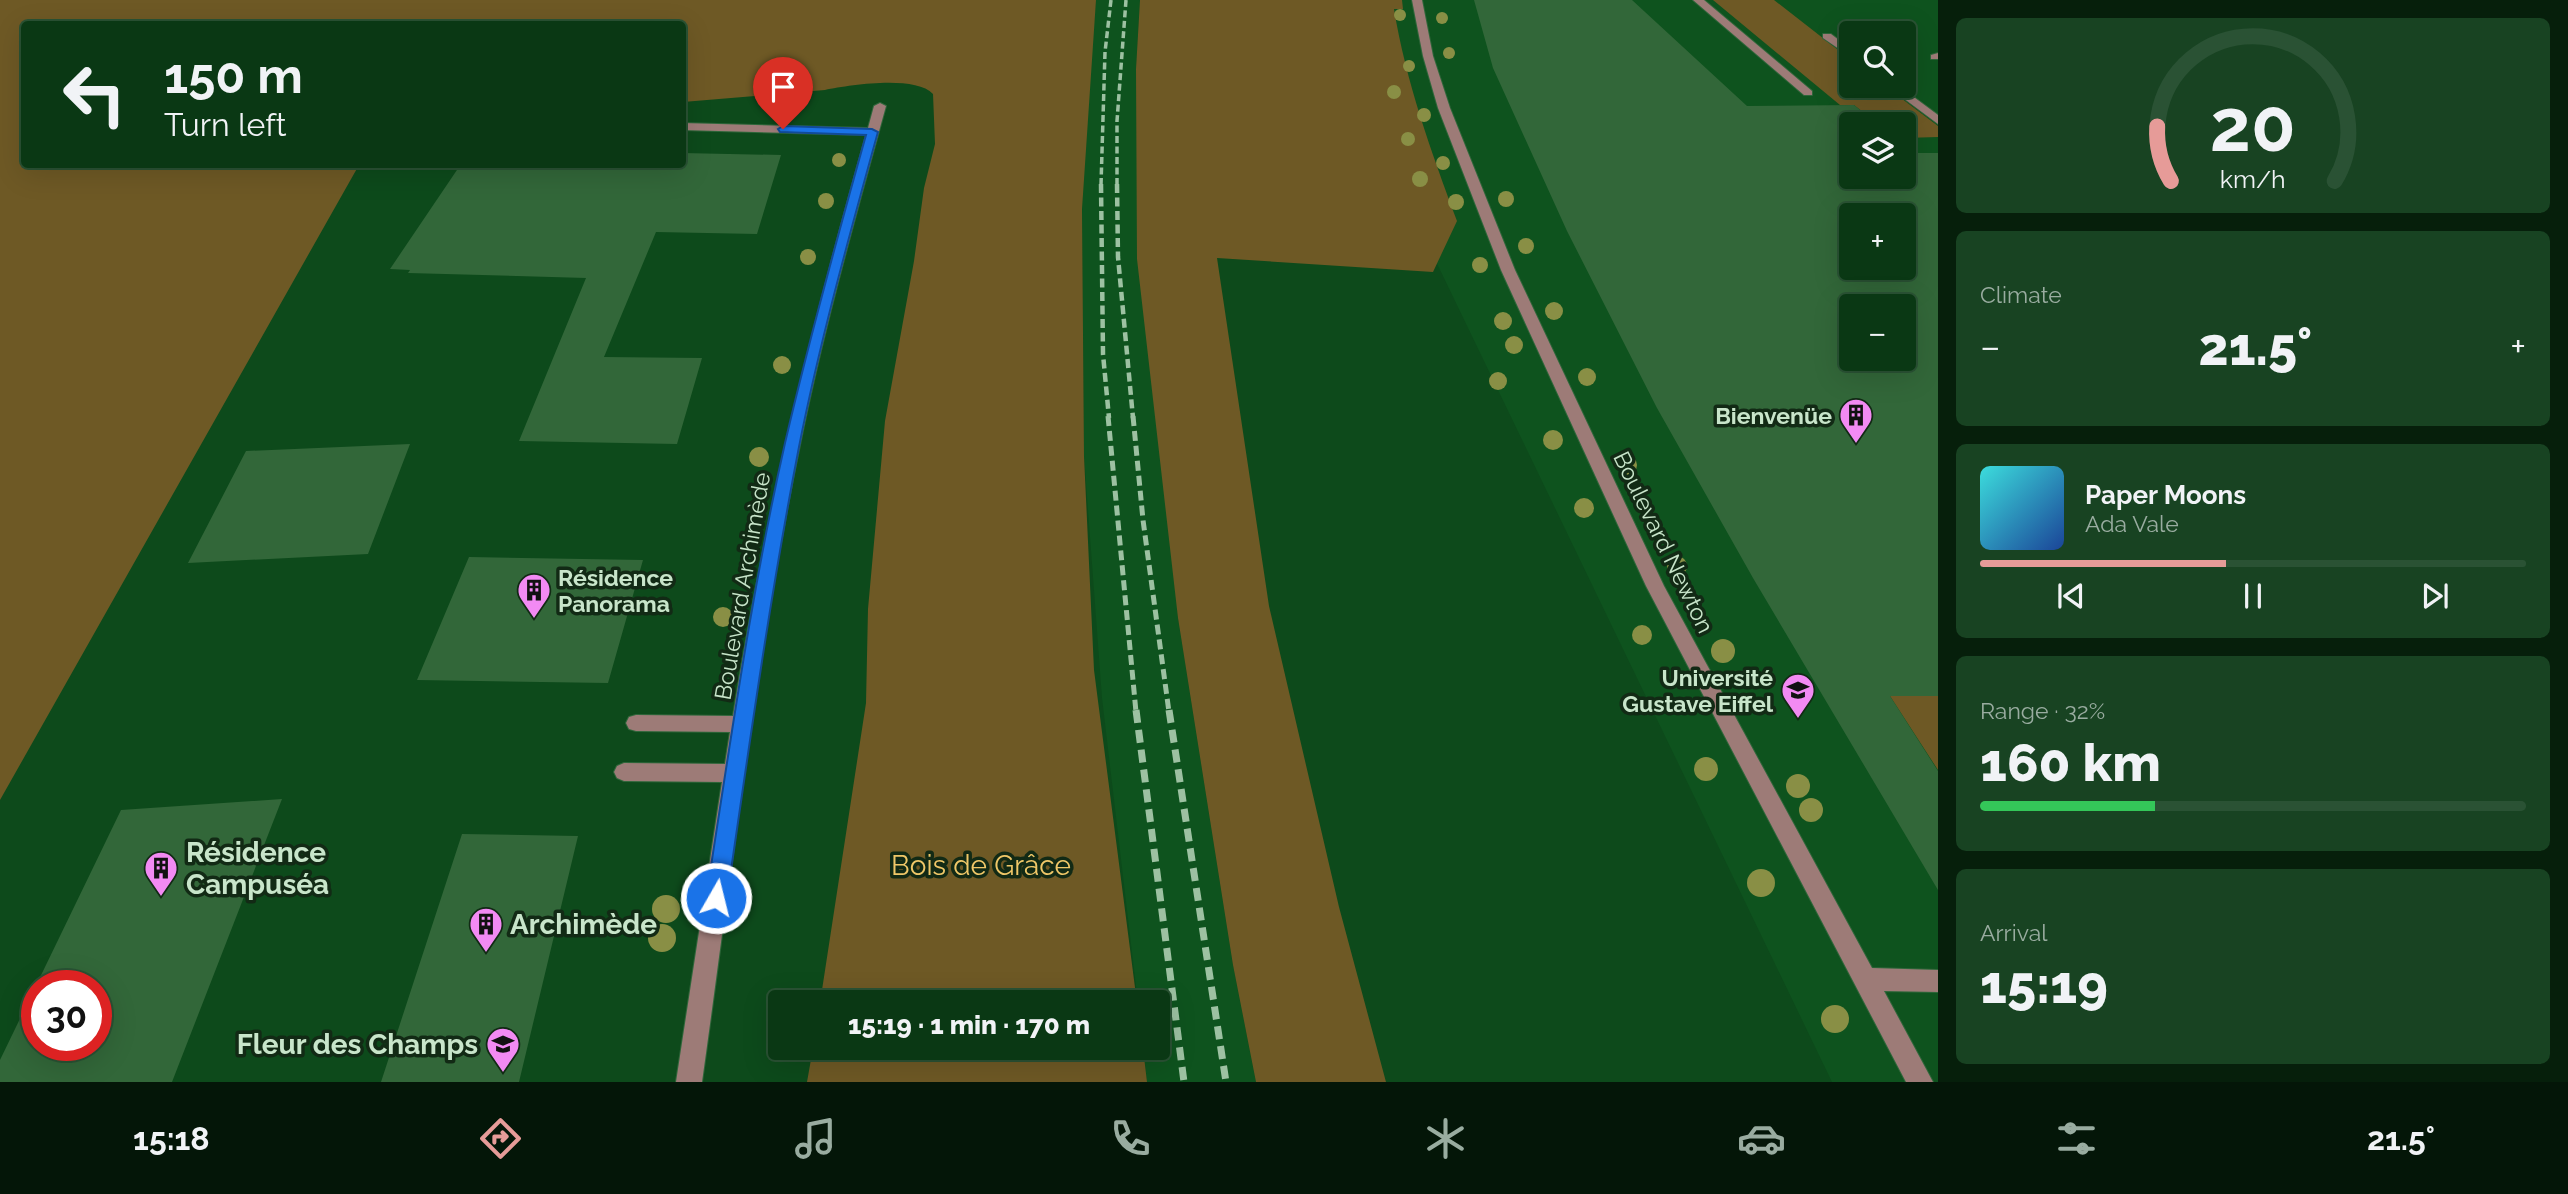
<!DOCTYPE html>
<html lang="en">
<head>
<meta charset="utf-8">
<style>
  body { margin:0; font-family:Raleway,sans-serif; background:#184322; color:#f1f3f6; height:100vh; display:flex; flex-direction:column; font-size:26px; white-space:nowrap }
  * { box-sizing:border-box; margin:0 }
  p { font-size:23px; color:#99aca0 }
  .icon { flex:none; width:38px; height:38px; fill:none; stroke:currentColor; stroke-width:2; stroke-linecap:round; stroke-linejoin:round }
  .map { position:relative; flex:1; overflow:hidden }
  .details { display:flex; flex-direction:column; gap:18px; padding:18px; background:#061f0b; width:630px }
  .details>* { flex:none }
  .guide { position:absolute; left:21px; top:21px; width:665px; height:147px; border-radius:7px; box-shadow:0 7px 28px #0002,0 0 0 2px #2a5234; background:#0a3814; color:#f1f3f6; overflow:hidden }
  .fabs { position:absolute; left:1839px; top:21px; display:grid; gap:14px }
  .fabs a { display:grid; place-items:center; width:77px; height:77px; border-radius:7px; background:#0a3814; box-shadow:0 7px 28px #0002,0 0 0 2px #2a5234; font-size:35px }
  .speed { position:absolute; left:21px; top:970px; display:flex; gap:14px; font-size:35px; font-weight:700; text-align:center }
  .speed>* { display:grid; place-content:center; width:91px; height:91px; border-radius:50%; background:#0a3814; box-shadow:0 7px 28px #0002,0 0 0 2px #2a5234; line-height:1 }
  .speed .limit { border:10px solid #d22; background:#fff; color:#111 }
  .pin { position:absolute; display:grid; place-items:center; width:60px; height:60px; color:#fff; margin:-72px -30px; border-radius:50% 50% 50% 0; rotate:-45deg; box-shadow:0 0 7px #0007 }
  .pin .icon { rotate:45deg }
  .me { position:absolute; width:77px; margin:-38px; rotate:8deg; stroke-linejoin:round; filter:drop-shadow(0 0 5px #0008) }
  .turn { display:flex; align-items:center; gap:24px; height:147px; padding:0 28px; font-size:32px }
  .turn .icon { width:91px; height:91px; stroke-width:2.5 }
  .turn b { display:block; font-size:49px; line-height:60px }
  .big { font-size:52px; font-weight:800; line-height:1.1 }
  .details .card { flex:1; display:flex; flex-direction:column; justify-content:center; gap:10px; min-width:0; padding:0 24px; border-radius:10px; background:#184322 }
  .details .dial { align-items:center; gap:0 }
  .dial svg { height:182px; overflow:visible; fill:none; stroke:#2a5234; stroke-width:7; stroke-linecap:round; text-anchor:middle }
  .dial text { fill:#f1f3f6; stroke:none }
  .song { display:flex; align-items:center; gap:21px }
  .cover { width:84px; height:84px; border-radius:10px; background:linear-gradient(135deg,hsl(180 70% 55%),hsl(220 70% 35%)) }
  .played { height:7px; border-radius:4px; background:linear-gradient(90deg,#e69b98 45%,#2a5234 45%) }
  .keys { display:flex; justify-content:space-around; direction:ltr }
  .heat { display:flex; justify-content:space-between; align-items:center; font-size:38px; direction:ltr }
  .charge { height:10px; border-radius:5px; background:linear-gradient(90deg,#34c759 32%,#2a5234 0) }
  .trip { position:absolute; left:768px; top:990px; width:402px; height:70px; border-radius:7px; background:#0a3814; box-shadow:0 7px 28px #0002,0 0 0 2px #2a5234; font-weight:800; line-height:70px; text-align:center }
  .tab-bar { display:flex; height:112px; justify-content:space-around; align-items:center; background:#041608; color:#99aca0 }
  .tab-bar .icon { width:49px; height:49px }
  .tab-bar .selected { color:#e69b98 }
  .tab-bar b { font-size:32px; color:#f1f3f6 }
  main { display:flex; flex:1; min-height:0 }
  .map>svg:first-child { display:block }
</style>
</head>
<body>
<main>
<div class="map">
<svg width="1938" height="1082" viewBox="0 0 1938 1082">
  <rect width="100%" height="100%" fill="#0d4a1b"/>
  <!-- built -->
  <path fill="#0e531e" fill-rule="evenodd" d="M1096,0H1140L1136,69L1178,618L1233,965L1256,1082H1147L1143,1048H1158V1003H1138L1102,698L1084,456L1082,209L1086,109Z
    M1366,0H1938V1082H1832L1429,247ZM1852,33H1904V86H1852ZM1852,124H1904V177H1852ZM1852,215H1904V268H1852ZM1852,306H1904V359H1852Z"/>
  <!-- green -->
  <path fill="#6e5925" d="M0,0H1096L1082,209L1084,456L1094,670L1137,1003H820L866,703L868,609L885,421L914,261L924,188L935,144L933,94C915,75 850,85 825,90L683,102L682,24H24V164L359,165L0,800Z
    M1140,0H1402L1403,9H1394C1406,82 1431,151 1457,221L1433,272L1217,258L1269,606L1339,907L1386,1082H1256L1233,965L1178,618L1137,259L1136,69Z
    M1713,0H1774L1851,60L1852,86H1885L1938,126V137L1904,138V124H1878L1854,105H1840Z
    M1890,696H1938V771V770Z
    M813,1048H1143L1147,1082H807Z"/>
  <!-- building -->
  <path fill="#326739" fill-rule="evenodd" d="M1474,0H1632L1747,106L1854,105L1878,124H1852V177H1904V145L1915,153H1938V696H1890L1938,771V890L1753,578L1657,408L1567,231L1493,68ZM1852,215H1904V268H1852ZM1852,306H1904V359H1852Z
    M682,153L781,155L757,234L656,232L604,357L702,358L677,444L519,441L586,278L408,273L410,270L390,269L461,164H682Z
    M410,444L368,554L188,563L246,451Z
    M469,557L643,560L608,683L417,680Z
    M282,799L172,1082H0V1060L121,810ZM37,985H96V1045H37Z
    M462,834L578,836L519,1082H381Z"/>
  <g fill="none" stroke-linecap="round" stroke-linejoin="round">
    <defs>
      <path id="minor" d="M1412,0H1422L1433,56L1450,108L1515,270L1664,586L1872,968L1938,970V992L1884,991L1933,1082H1906L1646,586L1589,462L1501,270L1438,108L1423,56Z
        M1693,0H1704L1812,91V95H1804Z
        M1823,34H1831L1852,50V58L1823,38Z
        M1938,53V59H1931V55Z
        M1887,86H1899L1938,115V124Z
        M880,103L886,106C855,218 823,331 800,445C756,656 732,868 702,1082H676L722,782L624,781L617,778L614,772L617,766L624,763L725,764L730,732L636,731L629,729L626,723L629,717L636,715L733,716C765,516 811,329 866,135L682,130V123L868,128L874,106Z"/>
    </defs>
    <!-- minor casing -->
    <use href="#minor" stroke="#2f663a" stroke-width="2"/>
    <!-- minor -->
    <use href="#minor" fill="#9d7b77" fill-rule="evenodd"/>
    <!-- rail-far3 -->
    <path stroke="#9dc1a2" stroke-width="3.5" stroke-dasharray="7 3.5" stroke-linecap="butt" d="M1101,185L1105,52L1111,0
      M1117,185V121L1126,0"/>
    <!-- rail-far2 -->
    <path stroke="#9dc1a2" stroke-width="4.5" stroke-dasharray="9 4.5" stroke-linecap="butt" d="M1101,184L1103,354L1109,418
      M1117,184L1118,257L1133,418"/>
    <!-- rail-far1 -->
    <path stroke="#9dc1a2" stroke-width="5" stroke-dasharray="10 5" stroke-linecap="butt" d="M1108,416L1136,712
      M1133,416L1143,520L1169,712"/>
    <!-- rail -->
    <path stroke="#9dc1a2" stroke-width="7" stroke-dasharray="13 7" stroke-linecap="butt" d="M1136,710L1184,1082
      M1169,710L1226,1082"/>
  </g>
  <!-- trees -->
  <g fill="#898f45">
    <circle cx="1400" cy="15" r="6"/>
    <circle cx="1442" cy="18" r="6"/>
    <circle cx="1449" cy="53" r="6"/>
    <circle cx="1409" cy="66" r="6"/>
    <circle cx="1394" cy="92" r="7"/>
    <circle cx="1424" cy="115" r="7"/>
    <circle cx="1408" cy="139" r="7"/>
    <circle cx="839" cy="160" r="7"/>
    <circle cx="1443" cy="163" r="7"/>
    <circle cx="1420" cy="179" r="8"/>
    <circle cx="1506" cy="199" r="8"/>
    <circle cx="826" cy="201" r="8"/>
    <circle cx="1456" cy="202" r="8"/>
    <circle cx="1526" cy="246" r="8"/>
    <circle cx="808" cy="257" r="8"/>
    <circle cx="1480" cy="265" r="8"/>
    <circle cx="1554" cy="311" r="9"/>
    <circle cx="1503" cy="321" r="9"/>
    <circle cx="1514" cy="345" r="9"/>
    <circle cx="782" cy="365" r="9"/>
    <circle cx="1587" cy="377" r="9"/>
    <circle cx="1498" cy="381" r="9"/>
    <circle cx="1553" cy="440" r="10"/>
    <circle cx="759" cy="457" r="10"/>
    <circle cx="1627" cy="465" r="10"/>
    <circle cx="1584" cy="508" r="10"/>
    <circle cx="1677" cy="566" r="10"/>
    <circle cx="723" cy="617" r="10"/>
    <circle cx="1642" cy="635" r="10"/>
    <circle cx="1723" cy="651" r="12"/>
    <circle cx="1706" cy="769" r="12"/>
    <circle cx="1798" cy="786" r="12"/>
    <circle cx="1811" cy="810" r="12"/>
    <circle cx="1761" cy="883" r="14"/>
    <circle cx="666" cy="909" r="14"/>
    <circle cx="662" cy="938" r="14"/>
    <circle cx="1835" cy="1019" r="14"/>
  </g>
  <!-- route -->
  <path fill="#1a73e8" stroke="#114b97" stroke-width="2" d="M783,126L872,129L878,132C849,237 820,341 799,447C770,596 749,747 727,898L724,905L716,907L709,905L706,898C730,746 751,593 785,443C809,340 837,238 866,135L780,132L778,129Z"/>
  <!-- icons -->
  <defs>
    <symbol id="building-pin" viewBox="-11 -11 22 30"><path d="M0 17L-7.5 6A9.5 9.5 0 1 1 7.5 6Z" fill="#f28af3" stroke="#122a15"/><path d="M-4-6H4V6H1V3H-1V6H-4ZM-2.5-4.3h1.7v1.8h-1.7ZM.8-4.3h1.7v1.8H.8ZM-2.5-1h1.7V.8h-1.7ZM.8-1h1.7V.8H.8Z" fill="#111"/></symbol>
    <symbol id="university-pin" viewBox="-11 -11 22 30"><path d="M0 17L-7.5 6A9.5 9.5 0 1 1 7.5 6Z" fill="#f28af3" stroke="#122a15"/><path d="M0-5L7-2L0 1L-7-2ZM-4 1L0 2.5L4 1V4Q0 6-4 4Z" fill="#111"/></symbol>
    <symbol id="school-pin" viewBox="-11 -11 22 30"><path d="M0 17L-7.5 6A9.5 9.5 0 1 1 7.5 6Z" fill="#f28af3" stroke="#122a15"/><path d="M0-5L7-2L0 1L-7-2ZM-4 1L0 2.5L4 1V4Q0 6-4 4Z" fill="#111"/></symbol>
  </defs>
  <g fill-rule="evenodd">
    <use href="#building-pin" x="1837" y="396" width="38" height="52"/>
    <use href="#building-pin" x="515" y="571" width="38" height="52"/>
    <use href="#university-pin" x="1779" y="671" width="38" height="52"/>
    <use href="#building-pin" x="142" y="849" width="38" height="52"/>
    <use href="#building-pin" x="467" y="905" width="38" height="52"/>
    <use href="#school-pin" x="484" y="1025" width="38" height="52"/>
  </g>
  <g text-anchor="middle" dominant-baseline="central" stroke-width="7" stroke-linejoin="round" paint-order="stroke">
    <!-- poi labels -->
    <g font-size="23" font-weight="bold" fill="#c8e5ca" stroke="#122a15" text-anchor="end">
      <text x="1832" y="415">Bienvenüe</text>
      <text x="558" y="577" text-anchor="start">Résidence<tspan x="558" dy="26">Panorama</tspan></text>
      <text x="1773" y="677">Université<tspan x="1773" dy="26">Gustave Eiffel</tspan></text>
    </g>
    <!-- street labels -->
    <g font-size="23" fill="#c8e5ca" stroke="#122a15">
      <text transform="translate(1664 542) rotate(64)">Boulevard Newton</text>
      <text transform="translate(742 586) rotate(-80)">Boulevard Archimède</text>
    </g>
    <!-- near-poi labels -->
    <g font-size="28" font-weight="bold" fill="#c8e5ca" stroke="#122a15" text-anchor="start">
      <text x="186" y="852">Résidence<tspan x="186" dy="32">Campuséa</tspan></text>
      <text x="510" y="924">Archimède</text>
      <text x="478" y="1044" text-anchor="end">Fleur des Champs</text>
    </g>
    <!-- near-park labels -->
    <g font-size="28" fill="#efc768" stroke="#122a15">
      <text x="981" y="865">Bois de Grâce</text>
    </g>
  </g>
</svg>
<div class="fabs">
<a><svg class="icon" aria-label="search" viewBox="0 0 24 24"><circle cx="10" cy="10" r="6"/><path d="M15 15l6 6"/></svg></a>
<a><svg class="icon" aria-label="layers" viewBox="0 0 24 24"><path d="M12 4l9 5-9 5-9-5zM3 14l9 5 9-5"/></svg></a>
<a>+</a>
<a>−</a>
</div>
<div class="speed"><div class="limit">30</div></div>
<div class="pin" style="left:783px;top:129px;background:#d93025"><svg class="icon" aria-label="arrive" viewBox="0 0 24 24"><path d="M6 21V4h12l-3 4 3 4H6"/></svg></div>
<svg class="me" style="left:716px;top:898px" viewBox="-20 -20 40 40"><circle r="17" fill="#1a73e8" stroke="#fff" stroke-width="3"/><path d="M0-11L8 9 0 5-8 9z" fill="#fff"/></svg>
<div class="trip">15:19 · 1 min · 170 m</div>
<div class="guide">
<div class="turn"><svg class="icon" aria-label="left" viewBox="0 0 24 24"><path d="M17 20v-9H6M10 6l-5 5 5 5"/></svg><div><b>150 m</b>Turn left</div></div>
</div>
</div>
<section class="details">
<div class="card dial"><svg viewBox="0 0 100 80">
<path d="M14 69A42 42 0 1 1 86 69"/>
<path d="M14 69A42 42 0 0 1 8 45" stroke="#e69b98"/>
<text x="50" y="56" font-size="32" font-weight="700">20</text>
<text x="50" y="72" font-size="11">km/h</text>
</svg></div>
<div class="card"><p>Climate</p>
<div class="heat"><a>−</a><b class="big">21.5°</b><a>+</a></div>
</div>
<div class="card">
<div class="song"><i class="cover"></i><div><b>Paper Moons</b><p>Ada Vale</p></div></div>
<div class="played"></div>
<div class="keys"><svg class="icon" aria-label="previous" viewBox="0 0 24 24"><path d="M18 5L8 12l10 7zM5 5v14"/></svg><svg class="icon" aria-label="pause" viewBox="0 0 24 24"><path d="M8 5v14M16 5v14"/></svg><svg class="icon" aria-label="next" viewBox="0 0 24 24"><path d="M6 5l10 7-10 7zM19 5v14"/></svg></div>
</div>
<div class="card"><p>Range · 32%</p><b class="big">160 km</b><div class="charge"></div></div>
<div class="card"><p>Arrival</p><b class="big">15:19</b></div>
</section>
</main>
<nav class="tab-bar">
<b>15:18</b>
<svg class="icon selected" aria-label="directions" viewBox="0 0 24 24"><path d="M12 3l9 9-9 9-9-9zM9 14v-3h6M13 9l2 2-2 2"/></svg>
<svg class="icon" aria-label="music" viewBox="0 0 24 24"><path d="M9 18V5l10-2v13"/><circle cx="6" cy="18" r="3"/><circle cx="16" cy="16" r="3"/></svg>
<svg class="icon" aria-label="phone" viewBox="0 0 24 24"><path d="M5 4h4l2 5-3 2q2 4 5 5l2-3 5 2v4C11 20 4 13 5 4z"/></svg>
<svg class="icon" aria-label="climate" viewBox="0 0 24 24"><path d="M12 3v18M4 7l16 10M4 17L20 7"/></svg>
<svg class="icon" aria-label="car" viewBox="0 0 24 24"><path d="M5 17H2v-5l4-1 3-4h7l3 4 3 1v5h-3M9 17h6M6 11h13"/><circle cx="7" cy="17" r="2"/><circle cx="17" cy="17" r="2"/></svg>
<svg class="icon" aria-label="filters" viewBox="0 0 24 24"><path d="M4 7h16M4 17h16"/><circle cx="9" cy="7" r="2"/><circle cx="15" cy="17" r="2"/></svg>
<b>21.5°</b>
</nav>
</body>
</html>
